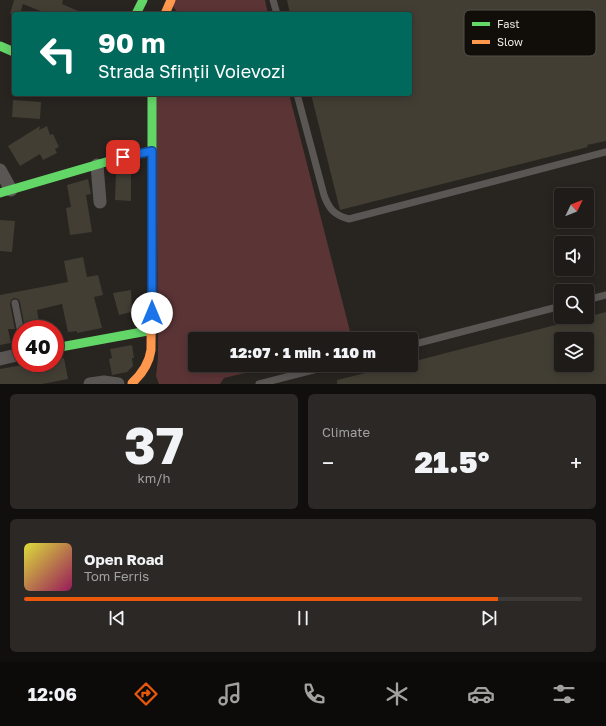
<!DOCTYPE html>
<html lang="en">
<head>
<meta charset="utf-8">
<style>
  body { margin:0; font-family:"Golos Text",sans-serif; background:#2b2825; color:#f1f3f6; height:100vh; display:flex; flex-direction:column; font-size:15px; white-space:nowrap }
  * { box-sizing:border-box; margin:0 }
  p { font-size:13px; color:#a1a1a2 }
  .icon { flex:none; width:22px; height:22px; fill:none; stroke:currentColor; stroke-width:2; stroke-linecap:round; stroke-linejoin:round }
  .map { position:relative; height:384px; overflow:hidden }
  .details { display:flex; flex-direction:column; gap:10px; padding:10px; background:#100f0d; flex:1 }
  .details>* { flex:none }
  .guide { position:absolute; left:12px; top:12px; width:400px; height:84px; border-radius:4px; box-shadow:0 2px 10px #0003,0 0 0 1px #3c3937; background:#00695c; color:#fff; overflow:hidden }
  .needle { width:26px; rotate:47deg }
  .controls { position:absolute; left:554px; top:188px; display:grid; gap:8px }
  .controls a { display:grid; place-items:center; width:40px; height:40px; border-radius:4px; background:#1e1b18; box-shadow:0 2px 10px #0003,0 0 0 1px #3c3937; font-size:20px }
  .speed { position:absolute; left:12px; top:320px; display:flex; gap:8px; font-size:20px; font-weight:700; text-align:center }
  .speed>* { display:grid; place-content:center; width:52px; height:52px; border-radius:50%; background:#1e1b18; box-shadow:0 2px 10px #0003,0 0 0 1px #3c3937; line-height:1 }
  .speed .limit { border:6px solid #d22; background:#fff; color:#111 }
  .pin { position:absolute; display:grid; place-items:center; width:34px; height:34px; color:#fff; margin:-17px; border-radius:8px; box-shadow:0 2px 6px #0006 }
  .me { position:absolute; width:44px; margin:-22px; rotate:0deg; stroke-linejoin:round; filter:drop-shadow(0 0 3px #0008) }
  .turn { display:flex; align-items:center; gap:14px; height:84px; padding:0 20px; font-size:18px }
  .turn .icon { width:52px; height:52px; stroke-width:2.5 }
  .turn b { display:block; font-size:28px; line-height:34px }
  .big { font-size:30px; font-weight:800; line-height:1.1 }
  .details .card { flex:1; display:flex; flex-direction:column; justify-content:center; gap:6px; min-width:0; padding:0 14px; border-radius:6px; background:#2b2825 }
  .details .dial { align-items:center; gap:0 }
  .dial b { font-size:52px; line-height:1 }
  .song { display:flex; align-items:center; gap:12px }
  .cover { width:48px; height:48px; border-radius:6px; background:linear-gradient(135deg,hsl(60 70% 55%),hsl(330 70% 35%)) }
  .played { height:4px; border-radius:2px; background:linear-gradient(90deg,#ea580c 85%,#3c3937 85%) }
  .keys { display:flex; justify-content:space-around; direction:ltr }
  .heat { display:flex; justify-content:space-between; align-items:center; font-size:22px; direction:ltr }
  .details .tiles { flex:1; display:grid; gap:10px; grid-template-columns:1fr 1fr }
  .card:last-child { grid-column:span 2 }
  .trip { position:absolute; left:188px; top:332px; width:230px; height:40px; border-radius:4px; background:#1e1b18; box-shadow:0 2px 10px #0003,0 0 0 1px #3c3937; font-weight:800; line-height:40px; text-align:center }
  .dock { display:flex; height:64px; justify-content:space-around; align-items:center; background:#0c0b0a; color:#a1a1a2 }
  .dock .icon { width:28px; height:28px }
  .dock .current { color:#ea580c }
  .dock b { font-size:18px; color:#f1f3f6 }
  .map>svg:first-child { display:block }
</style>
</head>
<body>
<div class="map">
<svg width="606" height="384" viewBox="0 0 606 384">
  <rect width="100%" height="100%" fill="#282420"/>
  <!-- green -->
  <path fill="#5b3436" d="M168,0H265L268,14H177L178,13Z
    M156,94H289L352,339H195V365H279L224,378L220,384H159L156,376L158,358Z"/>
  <!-- building -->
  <path fill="#423e34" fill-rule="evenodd" d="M14,0H63L62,4L85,14H48L23,4L20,14H10Z
    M287,0H606V141L587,145L588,147L340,210L311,94H410V14H290Z
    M13,100L41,102L40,119L12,117Z
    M40,126L39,130L47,126L50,135L53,134L59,147L55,149L57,153L43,160L40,154L20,166L8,146Z
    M116,173H131V201L115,200Z
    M88,179L91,194L86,195L92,232L70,235L66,208L71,207L67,185Z
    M0,220L15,221L12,252L0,251Z
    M83,257L87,277L98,275L103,295L94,297L102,328L77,333V331L68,332L62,304L37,310L40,329H25L20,302L18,299L14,298L11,300L10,304L15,329H8L11,343L0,345V295L68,282L64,261Z
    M131,290L132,312L119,315L113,293Z
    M606,312V384H337V380L398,365H411V362ZM561,339H587V365H561Z
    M132,345L134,358H132L133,366L127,372L112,375L109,359L112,358L110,349Z
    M64,358L68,379L42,384H0V369L33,363H55V359Z"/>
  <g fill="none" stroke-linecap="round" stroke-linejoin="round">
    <!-- lane -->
    <path stroke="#595654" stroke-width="7" d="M273,0L277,14
      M297,94L324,195C329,209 334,215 349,219L606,152
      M587,300L606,295
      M15,303L21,333
      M411,345L561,306
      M259,384L333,365"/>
    <!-- street -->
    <path stroke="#595654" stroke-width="13" d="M97,165L100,202
      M0,170L11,190
      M0,359L21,354
      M90,384L104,382L118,384"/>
    <!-- fast -->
    <path stroke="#63d668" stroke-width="9" d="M136,14L143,0
      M0,46L14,52
      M152,94V236
      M0,193L123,157L152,151
      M55,348L153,330"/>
    <!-- slow -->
    <path stroke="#ff974d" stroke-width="9" d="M165,14L171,0
      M132,383C142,374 149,364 151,350L152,236"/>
  </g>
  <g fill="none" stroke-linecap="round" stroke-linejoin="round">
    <defs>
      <path id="route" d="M123,157L152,151V313"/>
    </defs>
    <!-- route casing -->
    <use href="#route" stroke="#114b97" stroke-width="10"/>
    <!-- route -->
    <use href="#route" stroke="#1a73e8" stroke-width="7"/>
  </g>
  <!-- legend -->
  <rect x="464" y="10" width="132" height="46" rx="6" fill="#110e0a" stroke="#534f4b" stroke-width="1"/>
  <rect x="472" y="22" width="18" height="4" fill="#63d668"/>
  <rect x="472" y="40" width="18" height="4" fill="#ff974d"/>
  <g font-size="11" fill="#ede8e3">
    <text x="497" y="28">Fast</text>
    <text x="497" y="46">Slow</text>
  </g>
</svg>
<div class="controls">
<a><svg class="needle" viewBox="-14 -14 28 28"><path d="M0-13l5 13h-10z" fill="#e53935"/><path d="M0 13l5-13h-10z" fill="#a1a1a2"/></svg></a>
<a><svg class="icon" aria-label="sound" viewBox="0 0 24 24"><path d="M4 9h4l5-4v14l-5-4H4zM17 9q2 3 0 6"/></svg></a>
<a><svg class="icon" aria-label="search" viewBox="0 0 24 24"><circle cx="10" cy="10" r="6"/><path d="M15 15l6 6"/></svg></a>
<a><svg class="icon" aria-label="layers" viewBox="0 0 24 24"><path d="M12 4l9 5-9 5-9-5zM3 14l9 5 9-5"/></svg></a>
</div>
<div class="speed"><div class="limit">40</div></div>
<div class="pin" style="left:123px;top:157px;background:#d93025"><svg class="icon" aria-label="arrive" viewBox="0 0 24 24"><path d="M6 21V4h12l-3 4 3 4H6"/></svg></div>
<svg class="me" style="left:152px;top:313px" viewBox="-20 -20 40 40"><circle r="19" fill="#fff"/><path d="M0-13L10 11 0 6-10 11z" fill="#1a73e8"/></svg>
<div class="trip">12:07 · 1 min · 110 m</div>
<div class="guide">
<div class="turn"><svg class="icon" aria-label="left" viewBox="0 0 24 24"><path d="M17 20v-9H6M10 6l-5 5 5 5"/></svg><div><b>90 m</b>Strada Sfinții Voievozi</div></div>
</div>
</div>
<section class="details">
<div class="tiles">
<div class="card dial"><b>37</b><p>km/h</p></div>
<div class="card"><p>Climate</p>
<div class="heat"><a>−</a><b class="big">21.5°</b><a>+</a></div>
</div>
<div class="card">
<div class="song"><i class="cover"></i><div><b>Open Road</b><p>Tom Ferris</p></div></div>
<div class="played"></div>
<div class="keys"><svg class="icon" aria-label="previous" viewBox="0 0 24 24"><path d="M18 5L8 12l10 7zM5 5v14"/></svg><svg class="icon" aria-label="pause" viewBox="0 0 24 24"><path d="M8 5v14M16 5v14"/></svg><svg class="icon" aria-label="next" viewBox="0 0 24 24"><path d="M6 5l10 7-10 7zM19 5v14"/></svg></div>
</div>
</div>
</section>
<nav class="dock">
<b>12:06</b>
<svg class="icon current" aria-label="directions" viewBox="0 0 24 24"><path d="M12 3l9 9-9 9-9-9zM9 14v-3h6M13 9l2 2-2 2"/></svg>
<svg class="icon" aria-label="music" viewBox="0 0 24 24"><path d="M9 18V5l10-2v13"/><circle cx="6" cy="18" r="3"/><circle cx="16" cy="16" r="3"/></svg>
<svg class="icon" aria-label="phone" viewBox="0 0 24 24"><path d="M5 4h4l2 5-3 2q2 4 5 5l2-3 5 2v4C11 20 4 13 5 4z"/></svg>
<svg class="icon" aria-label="climate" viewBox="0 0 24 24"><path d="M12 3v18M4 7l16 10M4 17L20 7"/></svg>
<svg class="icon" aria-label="car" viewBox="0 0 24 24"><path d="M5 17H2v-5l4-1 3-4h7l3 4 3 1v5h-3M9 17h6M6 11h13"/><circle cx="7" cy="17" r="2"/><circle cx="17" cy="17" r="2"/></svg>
<svg class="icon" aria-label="filters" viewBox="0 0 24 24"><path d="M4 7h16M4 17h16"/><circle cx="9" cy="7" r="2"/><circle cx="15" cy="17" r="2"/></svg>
</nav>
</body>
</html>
